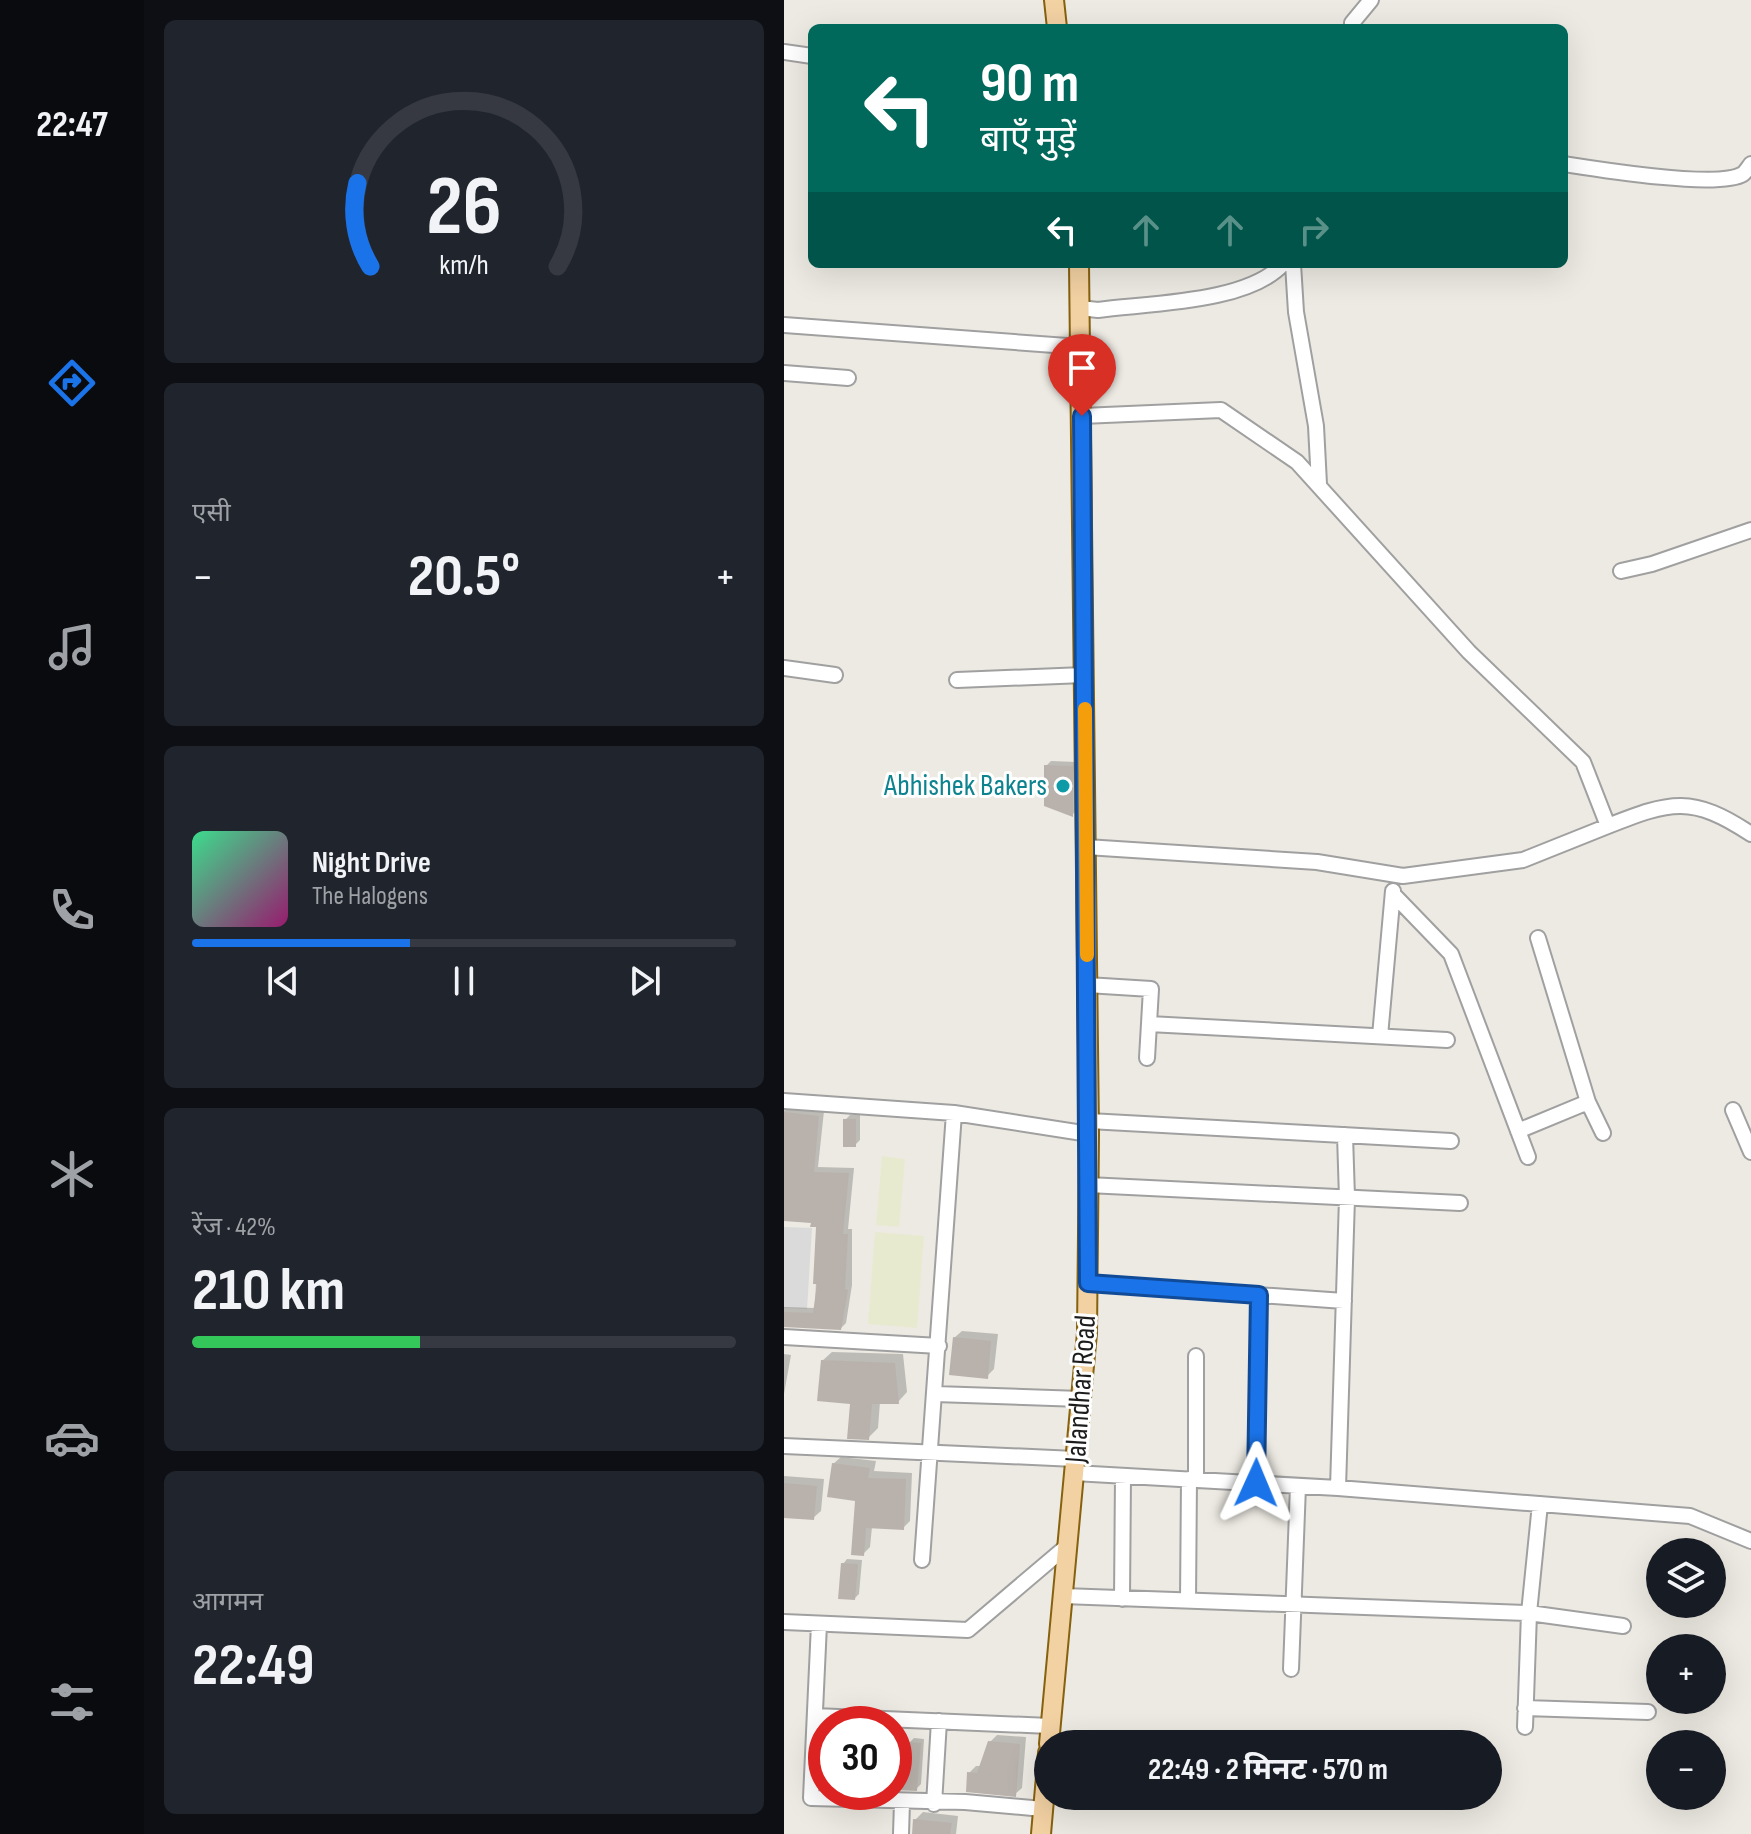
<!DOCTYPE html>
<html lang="hi">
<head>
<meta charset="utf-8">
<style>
  body { margin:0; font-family:"Sofia Sans Condensed","Noto Sans Devanagari",sans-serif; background:#20242c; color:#f1f3f6; height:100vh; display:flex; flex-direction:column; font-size:30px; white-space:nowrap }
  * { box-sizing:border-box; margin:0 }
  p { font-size:26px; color:#9ea1a6 }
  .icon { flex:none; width:44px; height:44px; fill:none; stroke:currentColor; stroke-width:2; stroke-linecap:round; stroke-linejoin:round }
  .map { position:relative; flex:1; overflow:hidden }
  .details { display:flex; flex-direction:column; gap:20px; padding:20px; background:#0d0f14; width:640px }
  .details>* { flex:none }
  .banner { position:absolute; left:24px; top:24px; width:760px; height:244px; border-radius:12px; box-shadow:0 8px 32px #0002; background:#00695c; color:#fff; overflow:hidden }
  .controls { position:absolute; left:862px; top:1538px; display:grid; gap:16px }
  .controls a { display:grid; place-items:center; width:80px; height:80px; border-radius:50%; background:#171b24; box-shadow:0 8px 32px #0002; font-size:40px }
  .speed { position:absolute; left:24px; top:1706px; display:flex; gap:16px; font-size:40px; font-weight:700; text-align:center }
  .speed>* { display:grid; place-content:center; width:104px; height:104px; border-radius:50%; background:#171b24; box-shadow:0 8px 32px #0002; line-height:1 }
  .speed .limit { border:12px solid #d22; background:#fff; color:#111 }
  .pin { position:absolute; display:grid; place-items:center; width:68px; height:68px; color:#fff; margin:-82px -34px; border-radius:50% 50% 50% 0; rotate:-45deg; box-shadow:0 0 8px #0007 }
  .pin .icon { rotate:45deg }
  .me { position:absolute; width:88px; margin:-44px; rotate:1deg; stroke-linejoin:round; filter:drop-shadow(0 0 6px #0008) }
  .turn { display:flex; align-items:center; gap:28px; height:168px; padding:0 40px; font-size:36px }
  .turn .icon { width:104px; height:104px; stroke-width:2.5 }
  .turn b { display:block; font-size:56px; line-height:68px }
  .lanes { display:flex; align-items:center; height:76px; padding:0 40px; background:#0003; justify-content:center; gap:40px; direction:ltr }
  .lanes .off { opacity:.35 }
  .big { font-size:60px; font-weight:700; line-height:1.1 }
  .details .card { flex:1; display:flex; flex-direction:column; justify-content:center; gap:12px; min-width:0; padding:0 28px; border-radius:12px; background:#20242c }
  .details .dial { align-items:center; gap:0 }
  .dial svg { height:208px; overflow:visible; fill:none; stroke:#363941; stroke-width:7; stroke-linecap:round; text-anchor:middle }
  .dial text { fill:#f1f3f6; stroke:none }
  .song { display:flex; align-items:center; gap:24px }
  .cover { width:96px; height:96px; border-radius:12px; background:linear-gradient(135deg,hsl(150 70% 55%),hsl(320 70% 35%)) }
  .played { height:8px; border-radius:4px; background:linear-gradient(90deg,#1a73e8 40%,#363941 40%) }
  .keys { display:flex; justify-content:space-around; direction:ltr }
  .heat { display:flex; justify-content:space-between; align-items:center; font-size:44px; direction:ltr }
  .charge { height:12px; border-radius:6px; background:linear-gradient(90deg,#34c759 42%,#363941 0) }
  .trip { position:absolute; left:250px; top:1730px; width:468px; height:80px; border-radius:40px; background:#171b24; box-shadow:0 8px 32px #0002; font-weight:700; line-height:80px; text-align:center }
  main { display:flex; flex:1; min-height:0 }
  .dock { display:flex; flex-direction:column; width:144px; justify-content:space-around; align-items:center; background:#090b0e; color:#9ea1a6 }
  .dock .icon { width:56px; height:56px }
  .dock .current { color:#1a73e8 }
  .dock b { font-size:36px; color:#f1f3f6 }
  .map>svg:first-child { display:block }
</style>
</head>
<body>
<main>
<nav class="dock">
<b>22:47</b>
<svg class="icon current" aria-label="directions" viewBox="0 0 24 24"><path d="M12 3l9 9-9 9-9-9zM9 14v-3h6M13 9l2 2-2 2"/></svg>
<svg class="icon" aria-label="music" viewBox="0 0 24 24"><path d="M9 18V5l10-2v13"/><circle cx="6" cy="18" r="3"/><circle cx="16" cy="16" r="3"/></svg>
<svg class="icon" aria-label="phone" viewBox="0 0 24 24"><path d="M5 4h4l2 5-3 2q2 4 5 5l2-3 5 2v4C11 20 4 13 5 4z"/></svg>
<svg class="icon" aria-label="climate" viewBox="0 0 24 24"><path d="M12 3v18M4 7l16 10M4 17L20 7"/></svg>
<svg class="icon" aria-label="car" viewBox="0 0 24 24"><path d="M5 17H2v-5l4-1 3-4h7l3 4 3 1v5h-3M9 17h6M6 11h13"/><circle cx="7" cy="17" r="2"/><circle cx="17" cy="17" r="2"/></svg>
<svg class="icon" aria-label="filters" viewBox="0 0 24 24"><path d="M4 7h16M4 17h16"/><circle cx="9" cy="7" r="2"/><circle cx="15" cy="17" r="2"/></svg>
</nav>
<section class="details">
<div class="card dial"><svg viewBox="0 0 100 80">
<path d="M14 69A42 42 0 1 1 86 69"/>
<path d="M14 69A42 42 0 0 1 9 37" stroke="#1a73e8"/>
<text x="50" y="56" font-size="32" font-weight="700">26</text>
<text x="50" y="72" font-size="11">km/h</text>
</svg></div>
<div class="card"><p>एसी</p>
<div class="heat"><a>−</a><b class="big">20.5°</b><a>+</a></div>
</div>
<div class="card">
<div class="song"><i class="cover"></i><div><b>Night Drive</b><p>The Halogens</p></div></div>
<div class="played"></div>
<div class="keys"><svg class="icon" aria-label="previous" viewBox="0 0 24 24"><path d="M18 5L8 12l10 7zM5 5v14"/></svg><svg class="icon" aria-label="pause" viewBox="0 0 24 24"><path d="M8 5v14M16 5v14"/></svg><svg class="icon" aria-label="next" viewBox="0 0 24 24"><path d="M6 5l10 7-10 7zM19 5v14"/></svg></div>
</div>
<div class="card"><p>रेंज · 42%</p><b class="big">210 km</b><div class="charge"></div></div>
<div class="card"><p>आगमन</p><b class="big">22:49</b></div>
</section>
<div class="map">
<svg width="967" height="1834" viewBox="0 0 967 1834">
  <rect width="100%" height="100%" fill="#edeae3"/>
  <!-- residential -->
  <path fill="#dadada" d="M0,1227L28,1228L23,1309L0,1308Z"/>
  <!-- farmland -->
  <path fill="#e8ead0" d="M98,1156L121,1159L115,1227L92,1225Z
    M91,1232L140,1236L133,1328L84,1324Z"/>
  <!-- shadow -->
  <path fill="#0003" d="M267,761L293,762V810L289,814L262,766Z
    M4,1107L40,1111L34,1167L70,1168L64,1229H68V1285L62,1323L57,1328L0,1325V1307L31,1308L34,1226L29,1221L0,1219V1111Z
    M66,1115H76V1140L71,1145L61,1120Z
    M178,1331L214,1334L210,1369L203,1376L170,1338Z
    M48,1352L119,1354L123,1392L114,1402H96L94,1428L84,1438L68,1402L38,1361Z
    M0,1354L7,1355L0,1394Z
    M57,1457L92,1461L90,1471L128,1473L126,1521L119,1528L88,1527L86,1547L79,1554L73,1499L49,1464Z
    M0,1476L40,1479L37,1511L29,1518L0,1516Z
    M63,1559L78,1560L75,1594L71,1598L59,1564Z
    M213,1735L242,1737L238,1788L231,1794L185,1773L192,1766H198L206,1742Z
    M130,1738L140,1739L137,1784L132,1789L110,1788L114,1772L122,1768L125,1743Z
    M139,1812L174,1816L172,1834H130L131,1820Z"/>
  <!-- building -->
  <path fill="#b9b2ac" d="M260,765L289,766V817L260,806Z
    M0,1112L35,1116L30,1172L65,1173L59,1234H64L61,1289L64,1290L57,1330L0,1327V1312L29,1313L33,1284H29L32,1227H26L27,1223L0,1221Z
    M59,1119H72V1147H59Z
    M169,1337L207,1341L204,1379L165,1375Z
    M37,1360L111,1363L115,1404H88L85,1440L63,1439L66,1404L33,1401Z
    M48,1463L86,1468L84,1478L122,1479L120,1530L82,1528L80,1556L67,1555L71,1501L43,1497Z
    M0,1483L33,1486L30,1520L0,1518Z
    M57,1563L74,1564L71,1600L54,1599Z
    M204,1741L236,1744L232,1797L182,1792L183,1772L193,1773Z
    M123,1742L137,1743L133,1791L110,1790L112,1771L119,1772Z
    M129,1819L168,1823L166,1834H128Z"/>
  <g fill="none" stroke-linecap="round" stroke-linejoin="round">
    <defs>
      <path id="minor" d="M568,23L587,0
        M0,52L28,56
        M780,164C812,169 935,189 959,174C961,173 966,165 967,164
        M509,264L512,312L532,426L535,484
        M296,308L314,310C366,303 463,303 499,264
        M0,325L297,347
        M0,373L64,378
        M298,416L437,410L513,462L685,652L799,762L824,826L739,860L619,876L533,862L302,847
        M837,571L868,564L967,530
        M0,668L51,675
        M173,680L300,675
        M824,826C887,801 908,795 967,834
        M609,894L667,954L744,1157
        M754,938L804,1102L819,1133
        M303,985L367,989L363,1058
        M365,1024L663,1040
        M596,1036L609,891
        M0,1101L170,1113L305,1134
        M949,1110L967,1152
        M305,1121L667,1141
        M734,1131L804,1102
        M304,1185L676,1203
        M304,1283L560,1301
        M0,1337L155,1346
        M412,1356V1480
        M151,1394L297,1399
        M0,1446L291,1459
        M290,1473L554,1488L906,1516L967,1541
        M472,1483L475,1295
        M554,1488L563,1198L561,1135
        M138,1560L170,1113
        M279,1596L745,1613L839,1626
        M338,1599L339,1476
        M404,1601L405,1479
        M0,1622L184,1630L283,1546
        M35,1624L27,1798L181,1802L259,1809
        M507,1669L514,1486
        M741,1708L864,1712
        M31,1716L266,1726
        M741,1727L745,1613L756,1504
        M150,1804L155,1721
        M117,1834L118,1802"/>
      <path id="major" d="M270,0L273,28
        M265,1744L303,1333L305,1134L295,264
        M257,1834L264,1753"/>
    </defs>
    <!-- minor casing -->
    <use href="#minor" stroke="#a0a0a0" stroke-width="18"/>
    <!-- major casing -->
    <use href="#major" stroke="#86610e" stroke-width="22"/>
    <!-- minor -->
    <use href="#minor" stroke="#fff" stroke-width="14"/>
    <!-- major -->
    <use href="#major" stroke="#f2d1a3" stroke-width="18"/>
  </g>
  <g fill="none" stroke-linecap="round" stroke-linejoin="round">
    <defs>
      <path id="route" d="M298,416L304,1283L475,1295L472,1483"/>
    </defs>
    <!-- route casing -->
    <use href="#route" stroke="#114b97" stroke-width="20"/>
    <!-- route -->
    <use href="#route" stroke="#1a73e8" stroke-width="14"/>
    <!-- slow -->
    <path stroke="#f59e0b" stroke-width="14" d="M301,709L303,955"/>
  </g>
  <!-- markers -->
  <circle fill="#0f9aa8" stroke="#fff" stroke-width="3" cx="279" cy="786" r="8"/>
  <g text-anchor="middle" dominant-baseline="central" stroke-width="6" stroke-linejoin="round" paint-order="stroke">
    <!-- culture labels -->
    <g font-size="30" fill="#0d838f" stroke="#fff" text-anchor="end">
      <text x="263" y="786">Abhishek Bakers</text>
    </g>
    <!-- street labels -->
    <g font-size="30" fill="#1c1c1c" stroke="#fff">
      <text transform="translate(297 1389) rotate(-86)">Jalandhar Road</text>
    </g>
  </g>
</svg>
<div class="controls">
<a><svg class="icon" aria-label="layers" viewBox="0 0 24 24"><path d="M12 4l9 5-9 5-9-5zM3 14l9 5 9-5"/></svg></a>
<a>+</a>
<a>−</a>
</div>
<div class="speed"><div class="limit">30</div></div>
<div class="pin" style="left:298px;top:416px;background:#d93025"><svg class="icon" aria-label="arrive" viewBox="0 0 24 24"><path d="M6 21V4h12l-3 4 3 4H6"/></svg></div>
<svg class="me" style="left:472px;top:1483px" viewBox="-20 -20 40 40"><path d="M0-17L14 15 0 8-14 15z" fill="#1a73e8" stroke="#fff" stroke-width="4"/></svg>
<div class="trip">22:49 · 2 मिनट · 570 m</div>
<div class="banner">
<div class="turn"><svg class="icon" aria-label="left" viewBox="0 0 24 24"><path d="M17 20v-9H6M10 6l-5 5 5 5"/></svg><div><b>90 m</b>बाएँ मुड़ें</div></div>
<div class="lanes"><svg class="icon" aria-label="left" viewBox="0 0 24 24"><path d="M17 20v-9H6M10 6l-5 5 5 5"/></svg><svg class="icon off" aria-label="ahead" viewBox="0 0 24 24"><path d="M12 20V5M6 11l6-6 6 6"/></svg><svg class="icon off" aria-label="ahead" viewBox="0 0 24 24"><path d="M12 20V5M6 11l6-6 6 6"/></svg><svg class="icon off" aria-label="right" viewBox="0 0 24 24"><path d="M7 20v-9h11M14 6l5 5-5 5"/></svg></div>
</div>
</div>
</main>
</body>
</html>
